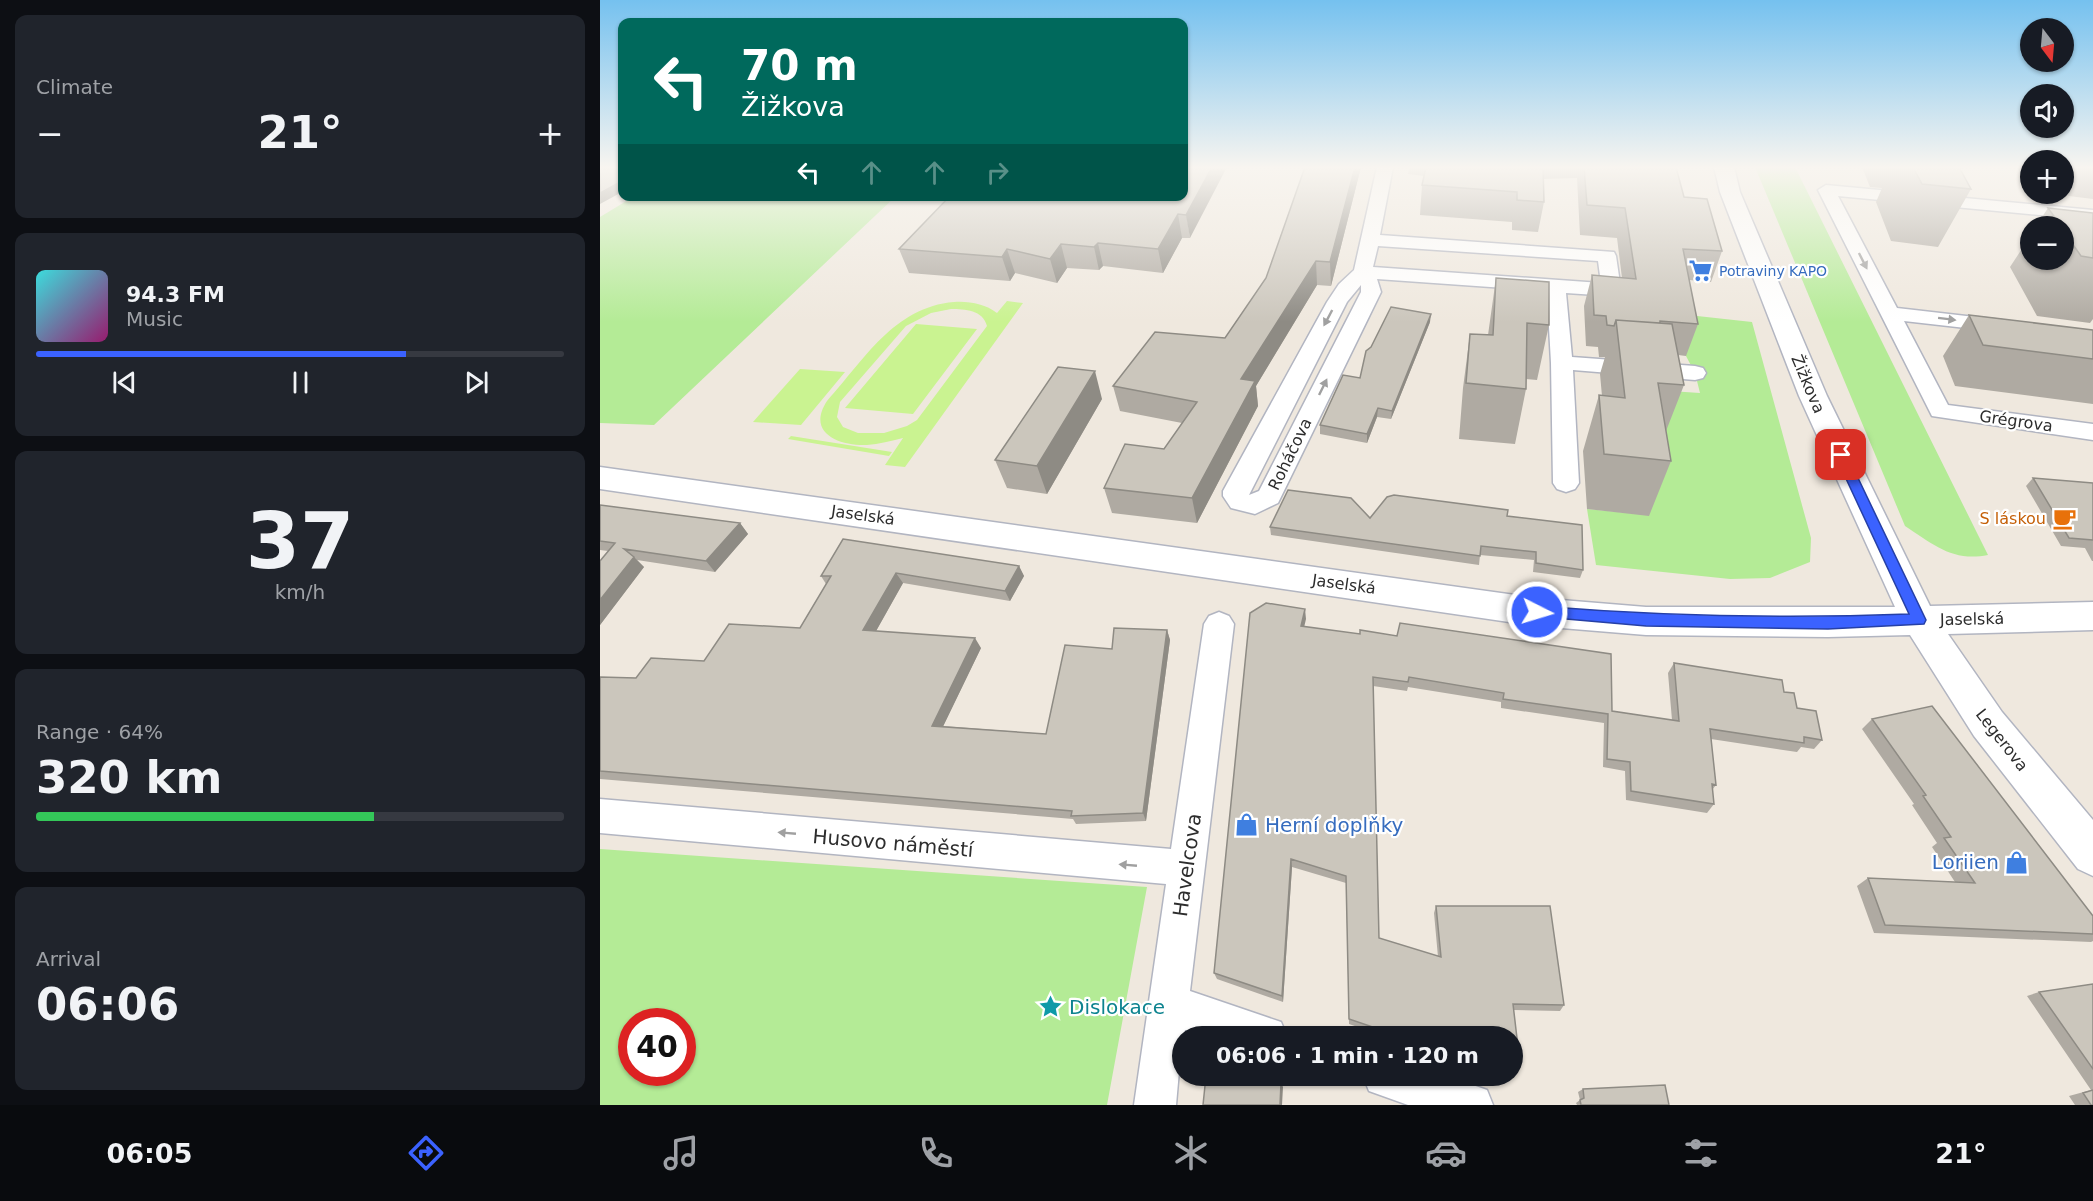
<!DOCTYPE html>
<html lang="en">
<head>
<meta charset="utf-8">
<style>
  body { margin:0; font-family:"DejaVu Sans",sans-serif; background:#20242c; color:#f1f3f6; height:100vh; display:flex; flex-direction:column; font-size:22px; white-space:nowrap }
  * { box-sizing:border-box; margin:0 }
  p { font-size:20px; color:#9ea1a6 }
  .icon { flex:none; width:33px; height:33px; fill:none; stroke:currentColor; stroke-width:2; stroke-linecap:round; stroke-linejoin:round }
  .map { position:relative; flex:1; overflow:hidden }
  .panel { display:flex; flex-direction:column; gap:15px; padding:15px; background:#0d0f14; width:600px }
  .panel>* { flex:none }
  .top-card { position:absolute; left:18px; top:18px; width:570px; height:183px; border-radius:12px; box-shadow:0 2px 4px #0004; background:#00695c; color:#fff; overflow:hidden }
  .needle { width:39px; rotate:164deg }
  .controls { position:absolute; left:1420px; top:18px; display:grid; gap:12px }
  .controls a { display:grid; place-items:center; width:54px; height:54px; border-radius:50%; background:#171b24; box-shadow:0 2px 4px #0004; font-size:30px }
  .speed { position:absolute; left:18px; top:1008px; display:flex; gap:12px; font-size:30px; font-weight:700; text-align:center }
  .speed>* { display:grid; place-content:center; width:78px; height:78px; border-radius:50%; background:#171b24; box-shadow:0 2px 4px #0004; line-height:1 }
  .speed .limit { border:9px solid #d22; background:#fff; color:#111 }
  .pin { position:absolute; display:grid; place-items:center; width:51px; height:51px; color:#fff; margin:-26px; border-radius:12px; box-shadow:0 3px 9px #0006 }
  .me { position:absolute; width:66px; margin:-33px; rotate:95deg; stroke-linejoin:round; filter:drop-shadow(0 0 4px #0008) }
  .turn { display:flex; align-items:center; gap:21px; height:126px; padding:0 24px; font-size:27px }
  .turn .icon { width:78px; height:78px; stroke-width:2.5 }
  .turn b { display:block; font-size:42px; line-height:51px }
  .lanes { display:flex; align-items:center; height:57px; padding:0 24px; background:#0003; justify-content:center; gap:30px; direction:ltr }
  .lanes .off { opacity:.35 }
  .big { font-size:45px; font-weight:700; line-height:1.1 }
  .panel .card { flex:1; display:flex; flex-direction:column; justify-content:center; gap:9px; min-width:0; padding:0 21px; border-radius:12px; background:#20242c }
  .panel .dial { align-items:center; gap:0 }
  .dial b { font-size:78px; line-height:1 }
  .song { display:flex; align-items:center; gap:18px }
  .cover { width:72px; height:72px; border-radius:9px; background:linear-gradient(135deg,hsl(180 70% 55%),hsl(320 70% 35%)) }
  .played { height:6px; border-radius:3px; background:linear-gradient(90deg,#3b62ff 70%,#363941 70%) }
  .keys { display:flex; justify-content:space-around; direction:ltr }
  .heat { display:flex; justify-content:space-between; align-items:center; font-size:33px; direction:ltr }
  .charge { height:9px; border-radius:4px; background:linear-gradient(90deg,#34c759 64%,#363941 0) }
  .trip { position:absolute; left:572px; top:1026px; width:351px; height:60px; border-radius:30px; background:#171b24; box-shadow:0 2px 4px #0004; font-weight:700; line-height:60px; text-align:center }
  .dock { display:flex; height:96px; justify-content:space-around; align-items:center; background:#090b0e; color:#9ea1a6 }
  .dock .icon { width:42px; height:42px }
  .dock .active { color:#3b62ff }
  .dock b { font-size:27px; color:#f1f3f6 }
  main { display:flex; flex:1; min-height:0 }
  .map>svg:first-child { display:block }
</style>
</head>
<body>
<main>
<section class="panel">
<div class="card"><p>Climate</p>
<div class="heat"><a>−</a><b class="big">21°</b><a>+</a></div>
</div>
<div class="card">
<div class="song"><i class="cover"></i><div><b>94.3 FM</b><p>Music</p></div></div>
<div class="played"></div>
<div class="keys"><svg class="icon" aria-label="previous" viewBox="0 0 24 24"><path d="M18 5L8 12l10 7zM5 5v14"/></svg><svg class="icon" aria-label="pause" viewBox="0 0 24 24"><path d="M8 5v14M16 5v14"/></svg><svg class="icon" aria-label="next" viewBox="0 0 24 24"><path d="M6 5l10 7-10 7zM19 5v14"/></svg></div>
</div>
<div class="card dial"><b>37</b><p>km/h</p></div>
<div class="card"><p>Range · 64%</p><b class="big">320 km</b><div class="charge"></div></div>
<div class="card"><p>Arrival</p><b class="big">06:06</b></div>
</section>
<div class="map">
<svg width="1493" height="1105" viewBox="0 0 1493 1105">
  <rect width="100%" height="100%" fill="#efe8de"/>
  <!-- green -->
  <path fill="#b4eb96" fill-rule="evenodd" d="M1155,167H1195L1388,555C1353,562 1334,545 1305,526Z
    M33,197V196L295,197L54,425L0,423V217Z
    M1079,314L1152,322L1211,538L1210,562L1170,578L1130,579L996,565L987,509L1049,515L1055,390L1100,393L1095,373L1086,356Z
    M0,849L547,887L507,1105H0ZM32,1022H82V1072H32Z"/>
  <!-- pitch -->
  <path fill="#caf391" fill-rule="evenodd" d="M407,301L423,303L305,467L285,465L303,438C291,441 279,444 267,445C239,446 206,433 227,401C264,360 294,307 354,302C370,301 385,304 397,313ZM351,309C365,309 383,310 387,326L317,420L307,426L284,433H258L243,427L237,417L240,402L306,326L331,313Z
    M316,324L377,329L313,414L245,408Z
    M200,369L245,372L201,425L153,422Z
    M191,436L292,452L289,456L188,439Z"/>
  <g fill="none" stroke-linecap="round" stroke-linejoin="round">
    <defs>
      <path id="minor" d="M777,167H793L780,235L1014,252L1016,256L1021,290L1018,294L1011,296L966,293L972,357L1095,366L1103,368L1106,373L1103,378L1095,380L973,370L979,483L975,489L966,492L957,489L953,483L951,363L947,291L777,279L781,292L678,503L655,514L631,508L623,496V491L727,302L739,284L754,270ZM778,246L998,261L1001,283L773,267ZM761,285V292L659,491L649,495L747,302Z
        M1226,185L1493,210V220L1238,196L1297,308L1401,320L1408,322L1411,326L1408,330L1401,332L1304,321L1348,405L1493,424V440L1332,416L1218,190Z
        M619,612L629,616L634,624L590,991L681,1022L687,1036H606L585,1030L584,1036H582L576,1105H534L566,884L0,833V799L571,849L604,624L609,616Z
        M763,1076H847L887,1090L893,1105H808L769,1091Z"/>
      <path id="tertiary" d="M1114,167H1134L1140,192L1227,396L1330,606L1493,602V630L1348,634L1402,712L1493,820V876L1478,869L1374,736L1310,635L1228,637L1046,635L937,626L0,489V467L937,598L1046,607H1295L1199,396L1120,192Z"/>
    </defs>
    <!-- minor casing -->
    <use href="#minor" stroke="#b2b5c1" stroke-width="3"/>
    <!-- tertiary casing -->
    <use href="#tertiary" stroke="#b2b5c1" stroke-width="3"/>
    <!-- minor -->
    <use href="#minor" fill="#fff" fill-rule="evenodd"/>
    <!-- tertiary -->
    <use href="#tertiary" fill="#fff" fill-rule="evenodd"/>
  </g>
  <!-- wall -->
  <path fill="#afaaa2" d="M705,167H761L731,286L717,285L656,386L658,406L597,523L512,513L504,488L564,449L582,423L520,411L513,386L625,338L666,278Z
    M809,167H1076L1084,197L1122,251L1111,282L1089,280L1098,324L1086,356L1078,355L1084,385L1066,431L1071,461L1049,516L987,509L983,451L999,395L1002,396L1000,374L1005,357H999L998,347L986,346L984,306L992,275L1022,278L1017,238L980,235L977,178L943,179L944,202L938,232L912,230V222L820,215L822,185L824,176L808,174Z
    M1262,167H1359L1371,189L1338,247L1291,241L1276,202L1282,188L1270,187Z
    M1425,167H1431V175Z
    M1464,167H1493V199L1469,196L1466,194L1464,193Z
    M584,196L590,238H582L563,273L503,266L499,270L467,268L457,283L415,273L410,281L309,273L299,249Z
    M1448,208L1493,213V319L1490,323L1437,316L1410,267L1431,235V260H1464V226H1436Z
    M896,278L949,325L937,380L926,379V389L915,444L859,439L863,388L870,334L888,335Z
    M1369,315L1493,330V404L1355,386L1343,356Z
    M830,322L791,419L777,417L767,443L720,434V425L760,378Z
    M502,399L447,494L407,488L395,460Z
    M1433,478L1493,483V561H1492L1485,548L1461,546L1426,486Z
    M0,505L140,523L148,534L115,572L37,560L44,567L0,625V561L8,551L0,550Z
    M907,516L983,570L980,578L933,572L934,560L880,555L879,565L671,535L670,527L770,518Z
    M419,566L424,576L410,601L303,583L276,631L381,648L343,726L446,734L512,649L567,630L570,640L546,821L476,824L473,819L0,779V677L36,678L104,661L200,628L226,584L221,576Z
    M706,619L704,627L1012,711L1072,720L1068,673L1074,663L1184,692L1222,740L1214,749L1201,747L1197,752L1111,739L1116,785L1112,790L1114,804L1107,813L1026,800L1025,771L1003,767L1004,723L901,708V702L808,687L807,691L773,686L779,938L838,957L834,913L836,906L964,1005L960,1011L914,1010L912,1036H784L749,1024L746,883L692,867L683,1002L617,979L614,973Z
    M1272,719L1493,916V941L1491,942L1274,933L1257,886L1268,878L1355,882L1332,847L1337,843L1312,805L1314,804L1262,729Z
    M1493,984V1105H1475L1469,1096L1491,1090L1427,996L1439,992Z
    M896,1076H910L907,1079Z
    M983,1089L1069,1105H977L976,1103L980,1100L978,1092Z"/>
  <!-- shaded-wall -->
  <path fill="#8e8b84" d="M612,167H627L590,238L586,215Z
    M755,167H761L731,286L730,262Z
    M22,181V192L0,204V193Z
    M578,214L582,238L563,273L558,249Z
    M498,243L503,266L499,270L494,247Z
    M461,244L467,268L457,283L450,259Z
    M407,249L415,273L410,281L402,257Z
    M716,261L717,285L656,386L658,406L597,523L592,498L641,379Z
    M831,314L830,322L791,419L792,411Z
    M495,371L502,399L447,494L437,466Z
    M778,408L777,417L767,443V434Z
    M140,523L148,534L115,572L106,561Z
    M34,557L44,567L0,625V600Z
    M419,566L424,576L410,601L405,591Z
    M296,573L303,583L271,640L263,630Z
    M705,609L706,619L702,636L701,626Z
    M567,630L570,640L546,821L543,813Z
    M375,638L381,648L339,735L332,726Z
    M691,859L692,867L683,1002L682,996Z
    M681,1083L683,1087L682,1105H680Z"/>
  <!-- building -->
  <path fill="#cbc6bc" stroke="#8e8b84" stroke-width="1.5" d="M0,167H22V181L0,193Z
    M584,167H612L586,215L578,214L558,249L498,243L494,247L461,244L450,259L407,249L402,257L299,249L350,196H584Z
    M705,167H755L730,262L716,261L641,379L655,381L592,498L504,488L525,444L564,449L597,402L513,386L555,332L625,338L666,278Z
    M826,167H943L944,202L917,200V192L822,185Z
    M984,167H1076L1084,197L1107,199L1122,251L1083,249L1098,324L1060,321V323L1016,320L1014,326L1007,325L1006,316L994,315L992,275L1036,279L1025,208L987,205Z
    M1313,167H1359L1371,189L1322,184Z
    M1448,208L1493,213V258L1481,256L1464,232V226H1461Z
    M896,278L949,282V325L927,323L926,389L866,383L870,334L893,335Z
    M791,307L831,314L792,411L778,408L767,434L720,425L743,375L760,378L766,351L771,347Z
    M1369,315L1493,330V359L1383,345Z
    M1016,320L1072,324L1084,385L1058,383L1071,461L1004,454L999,395L1025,398Z
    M458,367L495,371L437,466L395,460Z
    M1433,478L1493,483V540L1469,538Z
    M688,490L751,498L770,518L787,497L794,495L908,510L907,516L982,525L983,570L936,563V552L881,546L880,556L670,527Z
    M0,505L140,523L106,561L24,549L34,557L0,600V561L15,543L0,541Z
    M243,539L419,566L405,591L296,573L263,630L375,638L332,726L446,734L465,645L512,649L514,628L567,630L543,813L471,816L472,811L0,771V677L36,678L51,658L104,661L129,624L200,628L231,576H221Z
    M666,603L705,609L701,626L760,634V630L797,636L800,623L1011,654L1012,711L1079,721L1074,663L1182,680L1184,692L1194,693L1197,708L1216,711L1222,740L1204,737V743L1110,729L1116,785L1112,784L1114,804L1031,791L1030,762L1007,759L1008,714L903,699L904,693L809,677L808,682L773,677L779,938L841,957L836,906H950L964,1005L913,1004L920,1064L912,1073V1036H799L749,1019L746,876L691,859L682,996L614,973L650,613Z
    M1332,706L1493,916V934L1285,925L1268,878L1375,883L1344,838L1351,837L1323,796L1326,795L1272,719Z
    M1493,984V1069L1439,992Z
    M606,1076H660L681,1083L680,1105H603Z
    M1065,1085L1069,1105H981L980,1100L984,1098L983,1089Z
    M1493,1090V1105H1491L1483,1093Z"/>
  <!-- one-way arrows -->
  <defs><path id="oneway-solid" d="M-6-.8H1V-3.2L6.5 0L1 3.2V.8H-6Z" transform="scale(1.5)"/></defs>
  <g fill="#a0a0a0">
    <use href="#oneway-solid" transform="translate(1263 261) rotate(63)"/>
    <use href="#oneway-solid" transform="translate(728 318) rotate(118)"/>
    <use href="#oneway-solid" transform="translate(1347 319) rotate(7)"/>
    <use href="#oneway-solid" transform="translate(723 387) rotate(-64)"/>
    <use href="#oneway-solid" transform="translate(187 833) rotate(-175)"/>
    <use href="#oneway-solid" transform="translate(528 865) rotate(-175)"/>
  </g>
  <!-- sky -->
  <linearGradient id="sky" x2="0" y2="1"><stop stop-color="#75c1ef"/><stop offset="0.52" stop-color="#f8f5f0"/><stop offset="1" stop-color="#f8f5f0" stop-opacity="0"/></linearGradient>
  <rect width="1493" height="322" fill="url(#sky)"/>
  <!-- route -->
  <path fill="#3b62ff" stroke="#2640a6" stroke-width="1.5" d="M1241,451L1247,455L1326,620L1324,624L1228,629L1046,626L932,616L930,612L932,608L937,606C1061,616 1185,619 1309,614L1235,455Z"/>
  <!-- icons -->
  <defs>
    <symbol id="supermarket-bare" viewBox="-9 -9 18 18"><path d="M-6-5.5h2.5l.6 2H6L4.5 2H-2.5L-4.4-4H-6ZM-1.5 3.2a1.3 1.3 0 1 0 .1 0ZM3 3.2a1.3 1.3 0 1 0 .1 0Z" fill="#3f7fe0" stroke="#fff" stroke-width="2.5" paint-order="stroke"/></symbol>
    <symbol id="cafe-bare" viewBox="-9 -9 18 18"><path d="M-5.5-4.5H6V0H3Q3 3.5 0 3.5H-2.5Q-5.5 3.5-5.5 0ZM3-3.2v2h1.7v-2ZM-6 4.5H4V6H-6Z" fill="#e8710a" stroke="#fff" stroke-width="2.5" paint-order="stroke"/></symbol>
    <symbol id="shop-bare" viewBox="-9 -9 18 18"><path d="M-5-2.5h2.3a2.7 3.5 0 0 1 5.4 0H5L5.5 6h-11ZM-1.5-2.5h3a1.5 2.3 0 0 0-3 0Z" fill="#3f7fe0" stroke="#fff" stroke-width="2.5" paint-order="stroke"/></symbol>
    <symbol id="sight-bare" viewBox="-9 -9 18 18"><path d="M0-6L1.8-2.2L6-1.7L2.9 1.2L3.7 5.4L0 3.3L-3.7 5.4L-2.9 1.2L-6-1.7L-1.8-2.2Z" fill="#0f9aa8" stroke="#fff" stroke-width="2.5" paint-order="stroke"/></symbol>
  </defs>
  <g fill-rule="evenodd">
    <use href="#supermarket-bare" x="1084" y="254" width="33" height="33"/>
    <use href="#cafe-bare" x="1448" y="502" width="33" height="33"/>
    <use href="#shop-bare" x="630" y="808" width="33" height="33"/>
    <use href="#shop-bare" x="1400" y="846" width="33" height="33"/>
    <use href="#sight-bare" x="434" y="990" width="33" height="33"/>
  </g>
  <g text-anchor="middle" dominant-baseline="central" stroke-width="4.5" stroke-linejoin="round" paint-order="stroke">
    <!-- far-shop labels -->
    <g font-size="14" fill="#366cbe" stroke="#fff" text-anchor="start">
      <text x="1119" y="271">Potraviny KAPO</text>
    </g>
    <!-- street labels -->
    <g font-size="16" fill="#2d2d2d" stroke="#fff">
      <text transform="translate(1208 384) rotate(67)">Žižkova</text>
      <text transform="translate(1416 421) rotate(8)">Grégrova</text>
      <text transform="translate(690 454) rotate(-64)">Roháčova</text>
      <text transform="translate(263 515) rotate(8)">Jaselská</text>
      <text transform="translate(744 584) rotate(8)">Jaselská</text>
      <text transform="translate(1372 619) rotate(-1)">Jaselská</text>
      <text transform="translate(1402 740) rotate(52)">Legerova</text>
    </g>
    <!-- food labels -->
    <g font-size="16" fill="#c56008" stroke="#fff" text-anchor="end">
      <text x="1446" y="518">S láskou</text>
    </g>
    <!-- near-shop labels -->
    <g font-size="20" fill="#366cbe" stroke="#fff" text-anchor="start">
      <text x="665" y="825">Herní doplňky</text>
      <text x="1399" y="862" text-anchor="end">Loriien</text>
    </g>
    <!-- near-street labels -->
    <g font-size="20" fill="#2d2d2d" stroke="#fff">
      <text transform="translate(293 843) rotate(5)">Husovo náměstí</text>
      <text transform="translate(587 865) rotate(-82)">Havelcova</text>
    </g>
    <!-- near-culture labels -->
    <g font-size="20" fill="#0d838f" stroke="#fff" text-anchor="start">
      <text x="469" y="1007">Dislokace</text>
    </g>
  </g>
</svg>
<div class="controls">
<a><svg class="needle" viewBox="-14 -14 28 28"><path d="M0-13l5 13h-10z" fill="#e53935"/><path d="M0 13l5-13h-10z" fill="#9ea1a6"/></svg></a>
<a><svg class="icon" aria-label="sound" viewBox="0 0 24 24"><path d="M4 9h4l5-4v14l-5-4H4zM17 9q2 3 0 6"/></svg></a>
<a>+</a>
<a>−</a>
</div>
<div class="speed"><div class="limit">40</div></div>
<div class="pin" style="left:1241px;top:455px;background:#d93025"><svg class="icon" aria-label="arrive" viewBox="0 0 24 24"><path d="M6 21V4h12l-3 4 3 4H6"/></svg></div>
<svg class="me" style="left:937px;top:612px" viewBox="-20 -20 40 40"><circle r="17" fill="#3b62ff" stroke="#fff" stroke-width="3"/><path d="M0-11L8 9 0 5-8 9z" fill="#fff"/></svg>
<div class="trip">06:06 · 1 min · 120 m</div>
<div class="top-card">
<div class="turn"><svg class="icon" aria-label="left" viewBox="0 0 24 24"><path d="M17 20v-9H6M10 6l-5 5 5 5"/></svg><div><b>70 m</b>Žižkova</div></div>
<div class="lanes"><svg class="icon" aria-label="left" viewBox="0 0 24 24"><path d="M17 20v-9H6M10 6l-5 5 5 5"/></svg><svg class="icon off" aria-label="ahead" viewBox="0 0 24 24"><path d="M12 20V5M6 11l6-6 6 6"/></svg><svg class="icon off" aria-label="ahead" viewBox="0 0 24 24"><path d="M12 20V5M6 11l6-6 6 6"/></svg><svg class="icon off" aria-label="right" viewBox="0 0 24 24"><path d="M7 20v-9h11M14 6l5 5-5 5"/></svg></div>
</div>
</div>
</main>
<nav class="dock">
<b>06:05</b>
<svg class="icon active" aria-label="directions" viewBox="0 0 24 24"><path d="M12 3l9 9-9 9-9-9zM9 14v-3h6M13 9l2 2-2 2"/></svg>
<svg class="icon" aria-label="music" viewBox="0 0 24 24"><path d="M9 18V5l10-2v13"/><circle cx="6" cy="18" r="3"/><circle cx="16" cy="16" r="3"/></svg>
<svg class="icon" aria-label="phone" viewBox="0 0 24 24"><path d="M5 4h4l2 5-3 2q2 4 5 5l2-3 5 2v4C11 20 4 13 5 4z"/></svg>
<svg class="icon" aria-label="climate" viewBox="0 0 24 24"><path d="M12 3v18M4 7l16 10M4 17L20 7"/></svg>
<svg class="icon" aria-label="car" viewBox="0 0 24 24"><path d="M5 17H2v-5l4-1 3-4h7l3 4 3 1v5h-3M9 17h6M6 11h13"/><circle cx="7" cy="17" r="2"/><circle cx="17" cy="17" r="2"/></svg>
<svg class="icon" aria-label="filters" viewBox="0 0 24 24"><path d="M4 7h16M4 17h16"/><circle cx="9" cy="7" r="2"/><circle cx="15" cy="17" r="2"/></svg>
<b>21°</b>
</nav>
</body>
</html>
